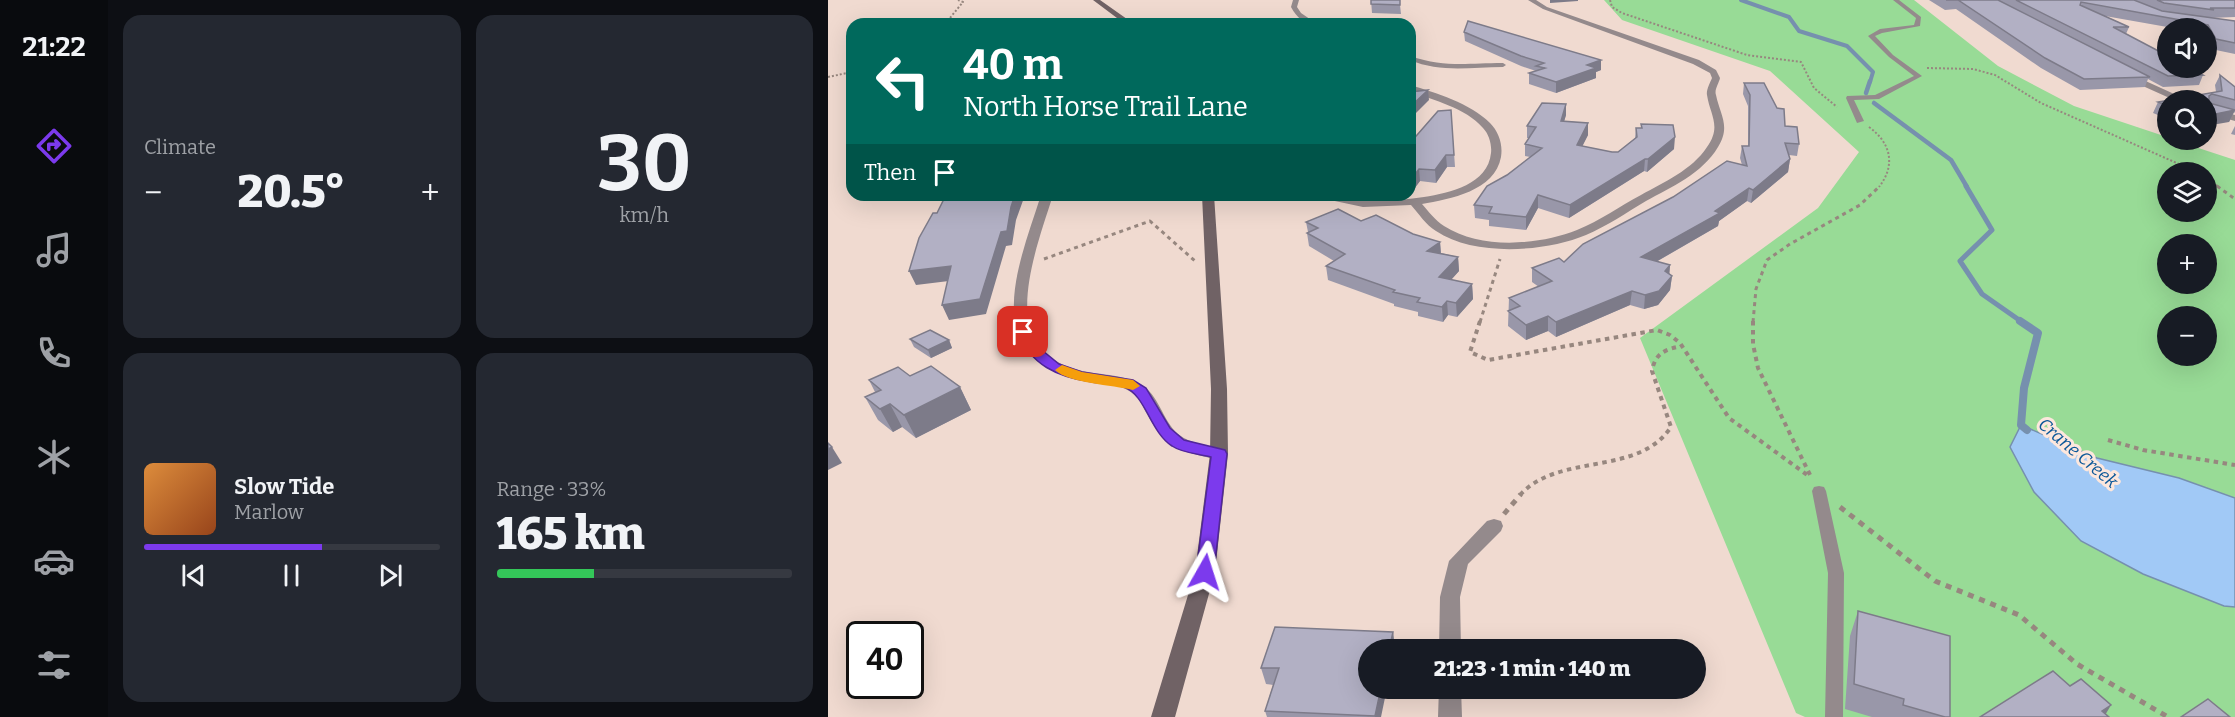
<!DOCTYPE html>
<html lang="en">
<head>
<meta charset="utf-8">
<style>
  body { margin:0; font-family:Bitter,serif; background:#242831; color:#f1f3f6; height:100vh; display:flex; flex-direction:column; font-size:22px; white-space:nowrap }
  * { box-sizing:border-box; margin:0 }
  p { font-size:20px; color:#9ea1a6 }
  .icon { flex:none; width:33px; height:33px; fill:none; stroke:currentColor; stroke-width:2; stroke-linecap:round; stroke-linejoin:round }
  .map { position:relative; flex:1; overflow:hidden }
  .sheet { display:flex; flex-direction:column; gap:15px; padding:15px; background:#0d0f14; width:720px }
  .sheet>* { flex:none }
  .top-card { position:absolute; left:18px; top:18px; width:570px; height:183px; border-radius:18px; box-shadow:0 6px 24px #0002; background:#00695c; color:#fff; overflow:hidden }
  .buttons { position:absolute; left:1329px; top:18px; display:grid; gap:12px }
  .buttons a { display:grid; place-items:center; width:60px; height:60px; border-radius:50%; background:#171b24; box-shadow:0 6px 24px #0002; font-size:30px }
  .speed { position:absolute; left:18px; top:621px; display:flex; gap:12px; font-size:30px; font-weight:700; text-align:center }
  .speed>* { display:grid; place-content:center; width:78px; height:78px; border-radius:50%; background:#171b24; box-shadow:0 6px 24px #0002; line-height:1 }
  .speed .limit { border:3px solid #111; border-radius:9px; background:#fff; color:#111 }
  .pin { position:absolute; display:grid; place-items:center; width:51px; height:51px; color:#fff; margin:-26px; border-radius:12px; box-shadow:0 3px 9px #0006 }
  .me { position:absolute; width:66px; margin:-33px; rotate:6deg; stroke-linejoin:round; filter:drop-shadow(0 0 4px #0008) }
  .turn { display:flex; align-items:center; gap:21px; height:126px; padding:0 18px; font-size:27px }
  .turn .icon { width:78px; height:78px; stroke-width:2.5 }
  .turn b { display:block; font-size:42px; line-height:51px }
  .then { display:flex; align-items:center; height:57px; padding:0 18px; background:#0003; gap:12px; font-size:22px }
  .big { font-size:45px; font-weight:800; line-height:1.1 }
  .sheet .card { flex:1; display:flex; flex-direction:column; justify-content:center; gap:9px; min-width:0; padding:0 21px; border-radius:18px; background:#242831 }
  .sheet .dial { align-items:center; gap:0 }
  .dial b { font-size:78px; line-height:1 }
  .song { display:flex; align-items:center; gap:18px }
  .cover { width:72px; height:72px; border-radius:9px; background:linear-gradient(135deg,hsl(30 70% 55%),hsl(20 70% 35%)) }
  .played { height:6px; border-radius:3px; background:linear-gradient(90deg,#7c3aed 60%,#363941 60%) }
  .keys { display:flex; justify-content:space-around; direction:ltr }
  .heat { display:flex; justify-content:space-between; align-items:center; font-size:33px; direction:ltr }
  .charge { height:9px; border-radius:4px; background:linear-gradient(90deg,#34c759 33%,#363941 0) }
  .sheet .tiles { flex:1; display:grid; gap:15px; grid-template-columns:repeat(2,1fr) }
  .trip { position:absolute; left:530px; top:639px; width:348px; height:60px; border-radius:30px; background:#171b24; box-shadow:0 6px 24px #0002; font-weight:800; line-height:60px; text-align:center }
  main { display:flex; flex:1; min-height:0 }
  .dock { display:flex; flex-direction:column; width:108px; justify-content:space-around; align-items:center; background:#090b0e; color:#9ea1a6 }
  .dock .icon { width:42px; height:42px }
  .dock .current { color:#7c3aed }
  .dock b { font-size:27px; color:#f1f3f6 }
  .map>svg:first-child { display:block }
</style>
</head>
<body>
<main>
<nav class="dock">
<b>21:22</b>
<svg class="icon current" aria-label="directions" viewBox="0 0 24 24"><path d="M12 3l9 9-9 9-9-9zM9 14v-3h6M13 9l2 2-2 2"/></svg>
<svg class="icon" aria-label="music" viewBox="0 0 24 24"><path d="M9 18V5l10-2v13"/><circle cx="6" cy="18" r="3"/><circle cx="16" cy="16" r="3"/></svg>
<svg class="icon" aria-label="phone" viewBox="0 0 24 24"><path d="M5 4h4l2 5-3 2q2 4 5 5l2-3 5 2v4C11 20 4 13 5 4z"/></svg>
<svg class="icon" aria-label="climate" viewBox="0 0 24 24"><path d="M12 3v18M4 7l16 10M4 17L20 7"/></svg>
<svg class="icon" aria-label="car" viewBox="0 0 24 24"><path d="M5 17H2v-5l4-1 3-4h7l3 4 3 1v5h-3M9 17h6M6 11h13"/><circle cx="7" cy="17" r="2"/><circle cx="17" cy="17" r="2"/></svg>
<svg class="icon" aria-label="filters" viewBox="0 0 24 24"><path d="M4 7h16M4 17h16"/><circle cx="9" cy="7" r="2"/><circle cx="15" cy="17" r="2"/></svg>
</nav>
<section class="sheet">
<div class="tiles">
<div class="card"><p>Climate</p>
<div class="heat"><a>−</a><b class="big">20.5°</b><a>+</a></div>
</div>
<div class="card dial"><b>30</b><p>km/h</p></div>
<div class="card">
<div class="song"><i class="cover"></i><div><b>Slow Tide</b><p>Marlow</p></div></div>
<div class="played"></div>
<div class="keys"><svg class="icon" aria-label="previous" viewBox="0 0 24 24"><path d="M18 5L8 12l10 7zM5 5v14"/></svg><svg class="icon" aria-label="pause" viewBox="0 0 24 24"><path d="M8 5v14M16 5v14"/></svg><svg class="icon" aria-label="next" viewBox="0 0 24 24"><path d="M6 5l10 7-10 7zM19 5v14"/></svg></div>
</div>
<div class="card"><p>Range · 33%</p><b class="big">165 km</b><div class="charge"></div></div>
</div>
</section>
<div class="map">
<svg width="1407" height="717" viewBox="0 0 1407 717">
  <rect width="100%" height="100%" fill="#f0dad0"/>
  <!-- green -->
  <path fill="#98db96" fill-rule="evenodd" d="M776,0H1086L1170,66L1246,106L1339,137L1340,140H1346L1407,160V717H977L968,713L812,338L990,208L1031,152L942,71L794,20ZM1340,172H1378V212H1340ZM1340,244H1378V284H1340ZM1340,316H1378V356H1340Z"/>
  <!-- water -->
  <path fill="#a1c9f6" stroke="#7690ae" stroke-width="1.5" d="M1193,425L1269,458L1351,478L1407,498V607L1396,606L1315,574L1253,541L1206,492L1182,447Z"/>
  <g fill="none" stroke-linecap="round" stroke-linejoin="round">
    <!-- stream-far3 -->
    <path stroke="#7690ae" stroke-width="4" d="M913,0L961,17L971,31L1019,46L1045,72L1042,82"/>
    <!-- stream-far2 -->
    <path stroke="#7690ae" stroke-width="4.5" d="M1038,93L1042,81
      M1046,103L1123,160L1139,187"/>
    <!-- stream-far1 -->
    <path stroke="#7690ae" stroke-width="5" d="M1138,186L1164,230L1132,261L1154,294L1194,322"/>
    <!-- stream -->
    <path stroke="#7690ae" stroke-width="8" d="M1192,321L1210,333L1196,388L1193,425L1199,430"/>
    <!-- path-far3 -->
    <path stroke="#97877f" stroke-width="2" stroke-dasharray="2 2" stroke-linecap="butt" d="M782,0L784,7L794,13L919,55L973,62L986,88L1009,107
      M117,24L135,2L130,0
      M1099,68L1145,69L1167,75L1213,103L1369,172
      M0,77L24,72
      M1041,127C1063,143 1068,165 1051,187
      M1378,178L1391,187"/>
    <!-- path-far2 -->
    <path stroke="#97877f" stroke-width="3" stroke-dasharray="4 4" stroke-linecap="butt" d="M1389,186L1407,199
      M216,259L322,221L367,261
      M652,322L672,259
      M925,322L928,289L939,260L962,244L1032,205L1052,186"/>
    <!-- path-far1 -->
    <path stroke="#97877f" stroke-width="4" stroke-dasharray="4.5 4.5" stroke-linecap="butt" d="M652,321L642,352L660,360L829,330L842,335L852,343L901,418L982,477
      M925,321V344L930,368L984,479
      M1280,440L1315,450L1407,465
      M692,495C731,452 810,477 843,427L824,371C827,353 838,349 854,346"/>
    <!-- path -->
    <path stroke="#97877f" stroke-width="5" stroke-dasharray="6 6" stroke-linecap="butt" d="M1012,507L1107,581L1191,615L1249,664L1340,717
      M676,514L693,494"/>
    <!-- lane -->
    <path fill="#948a8c" fill-rule="evenodd" d="M1065,0H1071L1093,17L1092,26L1054,33L1047,36L1065,55L1094,76L1051,99L1026,100L1036,121L1029,123L1018,98L1019,96L1047,95L1086,76L1061,57L1040,36L1052,29L1086,25L1088,18Z
      M582,56C618,68 639,63 675,63L678,65L675,67C643,67 612,73 582,60Z
      M991,486L996,487L998,491L1016,573L1015,717H997L1000,573L984,491L986,487Z"/>
    <!-- street -->
    <path fill="#948a8c" fill-rule="evenodd" d="M465,0H471L469,7L473,13L489,24C476,24 469,18 463,7Z
      M700,0H708L719,7L871,60L888,70L892,78C891,83 886,90 888,95C892,115 903,126 890,147C874,174 843,187 818,201C798,213 779,226 758,235C717,252 647,257 608,231C598,225 591,214 583,205L535,207L488,197L486,195C502,195 516,199 532,200C553,202 575,200 596,197C622,193 660,184 663,153C664,145 661,134 655,128C637,107 606,101 582,91V85C608,93 642,103 662,123C671,132 675,145 673,157C667,191 622,199 594,204C601,212 607,220 616,226C653,250 711,245 749,230C772,221 792,206 813,195C836,182 864,170 879,147C894,126 882,115 879,95C878,90 882,83 884,78L882,73L865,64L715,9Z
      M1300,73L1355,98L1356,100H1346L1297,78L1296,76Z
      M1378,107L1407,115V121L1378,113Z
      M220,195L224,198C212,237 183,311 211,348C218,357 230,363 241,367C264,376 290,372 312,384C331,394 334,420 350,434C364,445 381,445 397,450L400,454L397,458C388,461 379,457 370,455C345,449 331,437 319,414C315,408 313,400 307,395C291,381 265,384 246,379C152,353 191,264 212,198Z
      M666,519L673,521L675,526L673,531L640,564L632,597L633,650H611L612,597L621,561L659,521Z
      M611,688H633L634,717H610Z"/>
    <!-- secondary -->
    <path fill="#706265" fill-rule="evenodd" d="M265,0H272L306,24H297Z
      M374,195H386L399,389L400,454L387,572L347,717H323L367,572L382,454L383,389Z"/>
  </g>
  <!-- wall -->
  <path fill="#9997a9" d="M543,0L572,5L573,14L544,13Z
    M1101,0H1407V17L1382,18L1407,21V54L1383,49L1378,39V28H1345L1277,16L1301,27L1298,34L1375,75L1371,85L1335,87L1320,79L1317,87L1252,90L1213,68L1128,9L1117,10Z
    M636,32L773,60V70L768,72V78L728,93L701,84V73L708,71L693,66L637,41Z
    M1392,75L1407,87V113L1406,112L1401,122L1378,100H1340V119L1325,113L1330,102L1388,92L1387,85Z
    M916,83L957,126L971,144L969,156L961,155L962,159L960,172L923,203L919,201L891,221L890,226L828,262L842,265L841,274L844,276L842,290L830,305L816,309L802,305L728,337L720,331L698,340L680,326L681,298L711,287L704,282V268L736,262L914,165L912,158L914,146H920V106L915,94Z
    M738,104V115L736,121L760,123V135L754,146L784,152H790L807,138L808,128H813V124L846,149L819,172L816,171L741,218L710,208L698,230L661,226V220L647,218L646,205L679,175L702,157L697,156V144L701,138H699V126Z
    M623,110L627,167H619L608,183L592,181L586,189H582V143Z
    M1407,126V135L1403,134Z
    M533,221L585,234L612,242L613,253L630,257L631,271L623,280L644,284L645,299L629,317L620,315L615,322L590,316V312L566,306V304L500,280L498,266L506,261L481,246L479,233L480,232L478,222Z
    M82,339L121,340L124,348L103,358L86,347Z
    M82,376L132,387L143,410L88,438L74,427L65,432L50,420L37,397L47,392L41,380Z
    M1030,611L1122,717H1044L1017,709L1022,636Z
    M565,632L567,650H540L553,717H439L437,711L445,685L438,684L433,668Z"/>
  <!-- shaded-wall -->
  <path fill="#7d7b89" d="M722,0H750V1L722,3Z
    M773,60V70L768,72V78L728,93V82L759,65Z
    M600,90L601,100L582,119V107Z
    M738,104V115L733,132V121Z
    M1407,110L1401,122L1378,126V116Z
    M760,123V135L749,157V145Z
    M847,137L846,149L819,172L820,159Z
    M618,155L619,167L608,183L607,170Z
    M817,159L816,171L741,218L742,205Z
    M962,159L960,172L923,203L925,190Z
    M591,169L592,181L586,189L585,177Z
    M921,188L919,201L891,221L890,226L812,271L813,257L887,211Z
    M187,195H197L188,220L184,245L178,246L158,314L121,320L114,305L173,232Z
    M710,195V208L698,230V217Z
    M612,242L613,256L599,251Z
    M630,257L631,271L612,292L611,277Z
    M842,265L841,279L844,276L842,290L830,305L816,309L817,295Z
    M123,266L129,280L88,285L81,271Z
    M644,284L645,299L629,317L628,303Z
    M804,291L802,305L728,337V322Z
    M619,301L620,315L615,322L614,307Z
    M720,316V331L698,340V325Z
    M121,340L124,348L103,358L100,350Z
    M132,387L143,410L88,438L76,415Z
    M62,404L74,427L65,432L52,409Z
    M4,447L14,463L0,470V449Z
    M565,632L567,650H561Z
    M553,688H559L553,717H547Z
    M1283,705L1276,717L1274,711Z"/>
  <!-- building -->
  <path fill="#b2b0c4" stroke="#7d7b89" stroke-width="1.5" d="M543,0H572V5L543,4Z
    M1118,0H1170L1322,77L1256,79L1217,58L1130,0Z
    M1188,0H1306L1334,11L1407,21V43L1388,39L1380,25L1253,2L1252,5L1301,27H1285L1340,56V68H1362L1375,75L1340,76Z
    M1329,0H1407V8H1382L1386,10L1336,3Z
    M640,21L773,60L759,65L768,68L728,82L701,73L717,68L708,66L716,63L693,56L636,32Z
    M1392,75L1407,87V100L1384,94L1381,96V103L1407,110L1378,116V100H1340V106L1330,102L1394,91Z
    M916,83H936L949,108L956,109L957,126L969,127L971,144L957,143L962,159L925,190L921,188L887,211L892,213L813,257L842,265L837,271L844,276L831,291L817,295L804,291L728,322L720,316L698,325L680,311L692,306L681,298L724,281L704,268L731,258L736,262L755,244L845,197L899,161L919,166L914,146H921L922,95Z
    M600,90L582,107V92Z
    M714,103L738,104L733,121L760,123L749,145L784,152H790L809,137L808,128H814L813,124L845,125L847,137L820,159H817L742,205L710,195L698,217L661,213L664,207L646,205L659,186L679,175L714,148L697,144L708,127L699,126Z
    M623,110L626,155H618L607,170L591,169L585,177L582,176V143L610,111Z
    M128,195H187L183,207L179,231L173,232L152,299L114,305L123,266L81,271L91,238L105,213H109L117,197Z
    M510,209L533,221L548,215L585,234L612,242L599,251L630,257L611,277L644,284L628,303L619,301L614,307L589,302L592,298L565,292L567,290L498,266L517,254L479,233L490,228L478,222Z
    M102,330L121,340L100,350L82,339Z
    M103,366L132,387L76,415L62,404L52,409L37,397L53,390L41,380L70,367L82,376Z
    M0,443L4,447L0,449Z
    M1030,611L1122,636V717H1117L1075,705L1076,699L1026,684Z
    M447,627L565,632L561,650H540V688H553L547,716L437,711L451,668H433Z
    M1225,671L1242,686L1253,679L1283,705L1274,711L1281,717H1152Z
    M1380,699L1402,717H1353Z"/>
  <!-- route -->
  <path fill="#7c3aed" stroke="#51269a" stroke-width="1.5" d="M195,328L200,329L209,346L231,364L254,372L305,380L318,388L342,428L356,440L397,450L399,454L386,572L384,577L377,579L371,577L368,572L383,457C371,454 354,453 344,446C322,432 318,395 296,387C287,383 274,384 264,382C229,377 203,365 189,332Z"/>
  <!-- slow -->
  <path fill="#f59e0b" d="M234,365L254,372L305,380L312,386L305,390C285,385 240,383 227,370Z"/>
  <g text-anchor="middle" dominant-baseline="central" stroke-width="6" stroke-linejoin="round" paint-order="stroke">
    <!-- water labels -->
    <g font-size="18" font-style="italic" fill="#0b5798" stroke="#fde7dd">
      <text transform="translate(1250 453) rotate(40)">Crane Creek</text>
    </g>
  </g>
</svg>
<div class="buttons">
<a><svg class="icon" aria-label="sound" viewBox="0 0 24 24"><path d="M4 9h4l5-4v14l-5-4H4zM17 9q2 3 0 6"/></svg></a>
<a><svg class="icon" aria-label="search" viewBox="0 0 24 24"><circle cx="10" cy="10" r="6"/><path d="M15 15l6 6"/></svg></a>
<a><svg class="icon" aria-label="layers" viewBox="0 0 24 24"><path d="M12 4l9 5-9 5-9-5zM3 14l9 5 9-5"/></svg></a>
<a>+</a>
<a>−</a>
</div>
<div class="speed"><div class="limit">40</div></div>
<div class="pin" style="left:195px;top:332px;background:#d93025"><svg class="icon" aria-label="arrive" viewBox="0 0 24 24"><path d="M6 21V4h12l-3 4 3 4H6"/></svg></div>
<svg class="me" style="left:377px;top:572px" viewBox="-20 -20 40 40"><path d="M0-17L14 15 0 8-14 15z" fill="#7c3aed" stroke="#fff" stroke-width="4"/></svg>
<div class="trip">21:23 · 1 min · 140 m</div>
<div class="top-card">
<div class="turn"><svg class="icon" aria-label="left" viewBox="0 0 24 24"><path d="M17 20v-9H6M10 6l-5 5 5 5"/></svg><div><b>40 m</b>North Horse Trail Lane</div></div>
<div class="then">Then<svg class="icon" aria-label="arrive" viewBox="0 0 24 24"><path d="M6 21V4h12l-3 4 3 4H6"/></svg></div>
</div>
</div>
</main>
</body>
</html>
